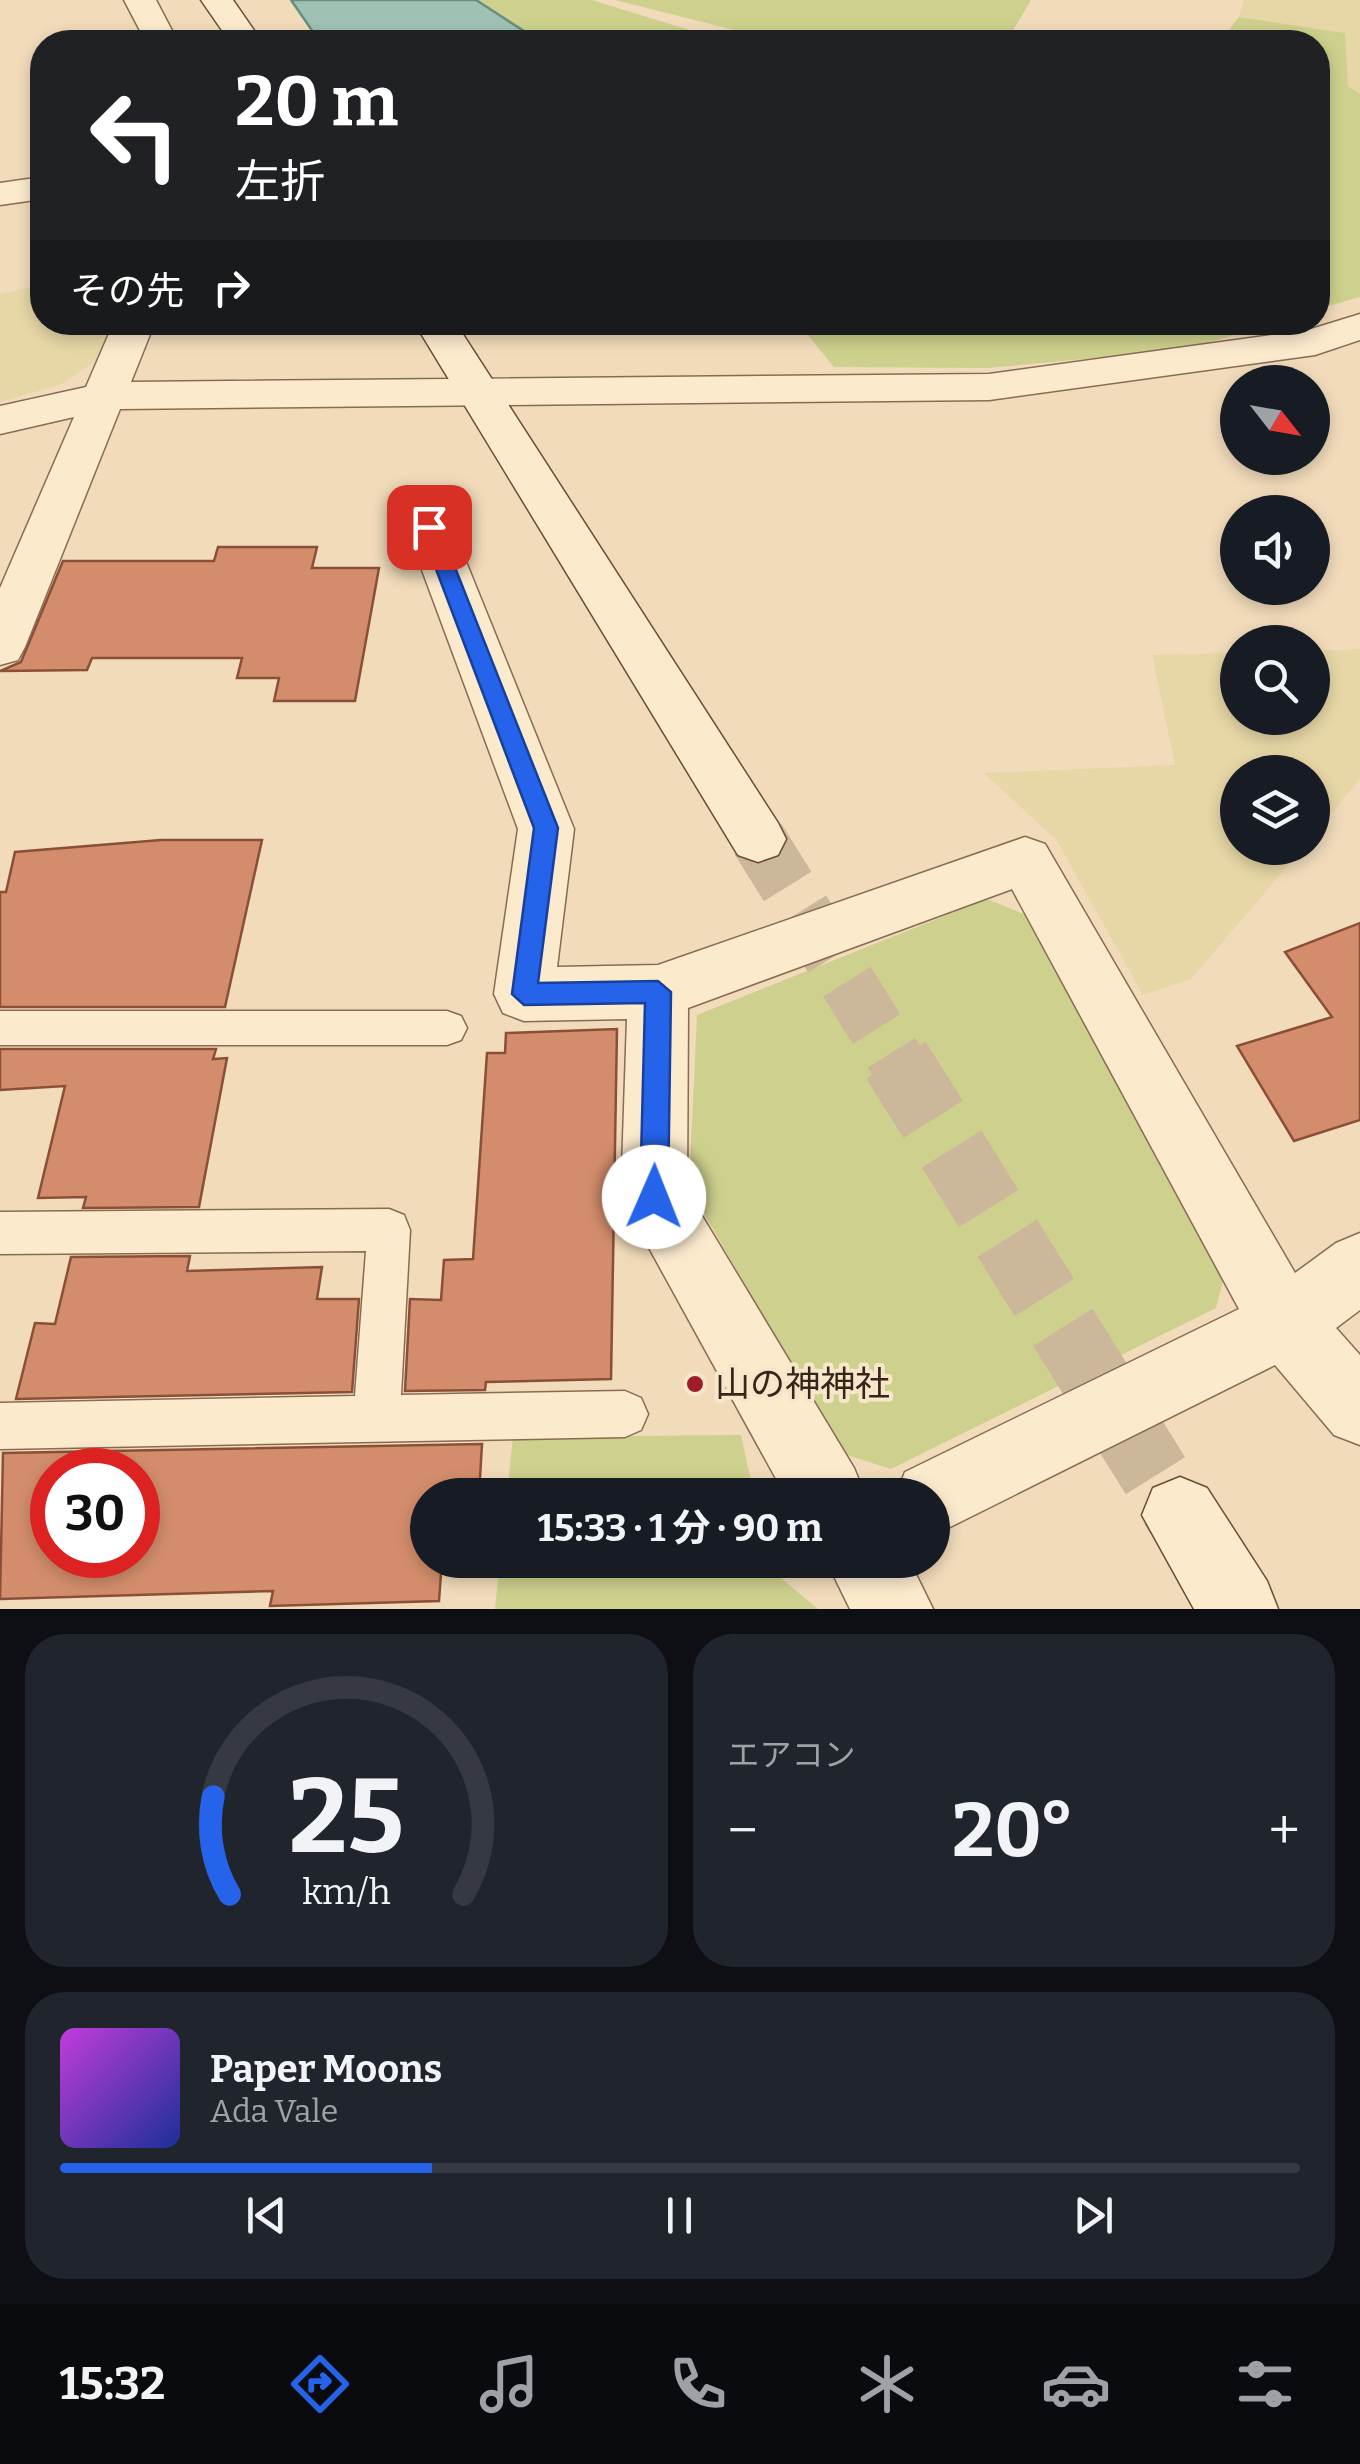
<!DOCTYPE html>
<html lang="ja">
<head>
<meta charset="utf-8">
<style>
  body { margin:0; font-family:Bitter,"Noto Sans JP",serif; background:#20242c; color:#f1f3f6; height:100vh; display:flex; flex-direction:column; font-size:38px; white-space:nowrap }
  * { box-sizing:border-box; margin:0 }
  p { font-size:32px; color:#9ea1a6 }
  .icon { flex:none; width:55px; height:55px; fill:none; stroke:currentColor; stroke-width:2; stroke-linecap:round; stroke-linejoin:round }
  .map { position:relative; height:1609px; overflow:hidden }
  .side { display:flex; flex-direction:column; gap:25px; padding:25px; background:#0d0f14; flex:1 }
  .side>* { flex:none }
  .hud { position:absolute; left:30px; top:30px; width:1300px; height:305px; border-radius:40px; box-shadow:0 5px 15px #0003; background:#202124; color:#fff; overflow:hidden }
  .needle { width:65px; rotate:121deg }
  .tools { position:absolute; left:1220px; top:365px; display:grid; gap:20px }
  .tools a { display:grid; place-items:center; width:110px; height:110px; border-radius:50%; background:#171b24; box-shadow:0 5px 15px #0003; font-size:50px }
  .speed { position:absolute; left:30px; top:1448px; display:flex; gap:20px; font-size:50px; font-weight:700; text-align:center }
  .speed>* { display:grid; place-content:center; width:130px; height:130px; border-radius:50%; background:#171b24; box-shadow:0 5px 15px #0003; line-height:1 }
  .speed .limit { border:15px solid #d22; background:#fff; color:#111 }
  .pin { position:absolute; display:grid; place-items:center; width:85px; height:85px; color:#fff; margin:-42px; border-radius:20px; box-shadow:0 5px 15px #0006 }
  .me { position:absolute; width:110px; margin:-55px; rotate:1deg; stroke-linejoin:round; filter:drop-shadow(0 0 8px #0008) }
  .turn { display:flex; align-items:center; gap:35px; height:210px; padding:0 40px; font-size:45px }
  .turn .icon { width:130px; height:130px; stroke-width:2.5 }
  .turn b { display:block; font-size:70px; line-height:85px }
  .then { display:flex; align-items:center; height:95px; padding:0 40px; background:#0003; gap:20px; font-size:38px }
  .big { font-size:75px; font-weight:700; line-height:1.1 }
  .side .widget { flex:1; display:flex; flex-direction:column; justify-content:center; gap:15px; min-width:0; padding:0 35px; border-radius:40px; background:#20242c }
  .side .dial { align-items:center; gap:0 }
  .dial svg { height:260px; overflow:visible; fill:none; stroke:#363941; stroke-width:7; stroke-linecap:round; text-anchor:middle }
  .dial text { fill:#f1f3f6; stroke:none }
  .song { display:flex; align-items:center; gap:30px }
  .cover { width:120px; height:120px; border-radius:15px; background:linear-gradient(135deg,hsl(290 70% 55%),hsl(230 70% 35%)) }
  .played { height:10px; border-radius:5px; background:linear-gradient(90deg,#2563eb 30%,#363941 30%) }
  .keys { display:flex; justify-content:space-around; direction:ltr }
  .heat { display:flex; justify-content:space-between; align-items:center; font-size:55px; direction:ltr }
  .side .tiles { flex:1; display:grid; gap:25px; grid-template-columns:1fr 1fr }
  .widget:last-child { grid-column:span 2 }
  .trip { position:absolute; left:410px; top:1478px; width:540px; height:100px; border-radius:50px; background:#171b24; box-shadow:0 5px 15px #0003; font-weight:700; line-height:100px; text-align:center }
  .tab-bar { display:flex; height:160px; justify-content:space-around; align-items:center; background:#090b0e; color:#9ea1a6 }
  .tab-bar .icon { width:70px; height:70px }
  .tab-bar .selected { color:#2563eb }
  .tab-bar b { font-size:45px; color:#f1f3f6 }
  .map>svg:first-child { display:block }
</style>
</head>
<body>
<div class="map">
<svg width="1360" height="1609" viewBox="0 0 1360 1609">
  <rect width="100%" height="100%" fill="#f1dbba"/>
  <!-- farmland -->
  <path fill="#e7d7a6" d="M1244,0H1360V94L1348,86L1344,33L1239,17Z
    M42,285V322L112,323L99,359L60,385L0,402V294Z
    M1360,649V779L1313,836L1312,772H1238V848H1303L1191,979L1143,995L1057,841L984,773L1175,765L1152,655L1237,653L1238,718H1312L1313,651Z"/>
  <!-- green -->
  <path fill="#ced08d" d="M476,0H592L728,42H541Z
    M615,0H1031L1006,42H782Z
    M1239,17L1345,33L1348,86L1360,94V297L1318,309V42H1220Z
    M798,323H1274L1187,349L989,368L834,367Z
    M987,899L1026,915L1224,1277L1216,1308L891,1469L841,1453L689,1187L697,1015Z
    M741,1435L754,1495H507L513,1437Z
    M500,1560H768L770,1569L818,1609H495Z"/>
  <!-- water -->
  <path fill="#9fc1b4" stroke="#668f81" stroke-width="2.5" d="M291,0H476L541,42H320Z"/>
  <!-- building -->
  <path fill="#d38d6c" stroke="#8a5037" stroke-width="2.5" fill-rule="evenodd" d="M218,547H317L312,568H379L355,701H274L279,678H237L242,658H92L87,670L0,671L21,662L63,561H214Z
    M161,840H262L225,1007H0V892H6L15,852Z
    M1360,923V1120L1294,1141L1237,1046L1332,1017L1285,952Z
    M617,1029L611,1379L486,1382L485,1390L405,1391L410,1299L441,1300L444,1260L473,1259L487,1053H505L506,1033Z
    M0,1049H216L213,1059L227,1058L199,1207L83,1208L86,1197L38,1198L65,1086L0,1090Z
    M190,1256L187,1271L322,1267L317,1299H359L352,1392L16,1399L35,1323L55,1324L71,1257Z
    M482,1444L479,1495H428V1560H442L439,1601L270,1606L273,1591L0,1599L3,1453ZM52,1470H138V1555H52Z"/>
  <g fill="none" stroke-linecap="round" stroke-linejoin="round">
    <!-- secondary-tunnel-far1 -->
    <path stroke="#ccb79a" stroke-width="56" stroke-dasharray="56 28" stroke-linecap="butt" d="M758,839L897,1062"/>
    <!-- secondary-tunnel -->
    <path stroke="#ccb79a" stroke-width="70" stroke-dasharray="70 35" stroke-linecap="butt" d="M896,1060L1180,1515"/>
    <defs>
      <path id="lane" d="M0,1011H447L461,1016L467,1028L461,1040L447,1045H0Z
        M389,1209L404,1215L410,1230L401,1395L625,1391L641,1398L648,1414L641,1430L625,1437L0,1449V1403L355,1396L366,1251L0,1254V1212Z"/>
      <path id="street" d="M124,0H156L178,42H146Z
        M42,177V199L0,205V183Z
        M1360,314V340L1315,355L989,400L120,409L25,647L18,660L0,665V588L74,417L0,434V406L86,387L114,322H155L131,382L989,374L1308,330Z
        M429,511L446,516L452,527L574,829L557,967L658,965L1025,837L1045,844L1295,1273L1336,1243L1360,1233V1310L1336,1328L1360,1355V1445L1334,1435L1275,1365L932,1536V1495H896L905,1472L1239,1309L1012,889L688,1008L687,1191L854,1468L865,1495H785L621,1197L627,1019L524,1021L503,1013L494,994L518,829L406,527L412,516Z
        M826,1560H909L933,1609H850Z"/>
      <path id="secondary" d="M201,0H233L262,42H230Z
        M414,322H455L778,823L786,839L778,855L758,862L738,855Z
        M1180,1477L1207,1488L1267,1581L1278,1609H1194L1142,1515L1153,1488Z"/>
    </defs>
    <!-- lane casing -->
    <use href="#lane" stroke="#896b53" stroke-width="3"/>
    <!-- street casing -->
    <use href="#street" stroke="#896b53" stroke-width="3"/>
    <!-- secondary casing -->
    <use href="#secondary" stroke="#6a4c36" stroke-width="3"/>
    <!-- lane -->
    <use href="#lane" fill="#fceacd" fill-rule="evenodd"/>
    <!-- street -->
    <use href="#street" fill="#fceacd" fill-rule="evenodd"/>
    <!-- secondary -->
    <use href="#secondary" fill="#fceacd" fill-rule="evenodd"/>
  </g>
  <!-- route -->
  <path fill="#2563eb" stroke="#184099" stroke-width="2.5" d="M429,520L439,527L558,828L538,983L658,981L671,992L668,1197L664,1206L654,1210L644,1206L640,1197L645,1003L524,1005L512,994L534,828L420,527Z"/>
  <!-- markers -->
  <circle fill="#9d1e2a" stroke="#f8e6ca" stroke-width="4" cx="695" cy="1384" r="10"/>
  <g text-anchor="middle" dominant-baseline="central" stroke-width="8" stroke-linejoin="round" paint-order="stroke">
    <!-- near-poi labels -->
    <g font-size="35" fill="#362519" stroke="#f8e6ca" text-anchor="start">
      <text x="715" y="1384">山の神神社</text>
    </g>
  </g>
</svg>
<div class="tools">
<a><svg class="needle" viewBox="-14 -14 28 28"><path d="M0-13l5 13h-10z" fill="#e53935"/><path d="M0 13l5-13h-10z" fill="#9ea1a6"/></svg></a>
<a><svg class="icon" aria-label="sound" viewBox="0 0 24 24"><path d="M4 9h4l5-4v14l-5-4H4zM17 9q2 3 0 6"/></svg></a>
<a><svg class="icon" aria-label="search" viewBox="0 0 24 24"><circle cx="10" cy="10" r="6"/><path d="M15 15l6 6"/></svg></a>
<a><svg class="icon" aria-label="layers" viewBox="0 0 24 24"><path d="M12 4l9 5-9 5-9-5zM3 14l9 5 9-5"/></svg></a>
</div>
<div class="speed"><div class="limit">30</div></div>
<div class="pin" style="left:429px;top:527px;background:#d93025"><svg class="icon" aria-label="arrive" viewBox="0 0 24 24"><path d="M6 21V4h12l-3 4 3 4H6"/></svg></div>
<svg class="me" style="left:654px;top:1197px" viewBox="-20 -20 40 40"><circle r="19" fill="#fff"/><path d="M0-13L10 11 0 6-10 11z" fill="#2563eb"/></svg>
<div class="trip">15:33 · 1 分 · 90 m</div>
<div class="hud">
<div class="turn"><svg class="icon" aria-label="left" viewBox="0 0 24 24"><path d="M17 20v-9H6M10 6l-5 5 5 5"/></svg><div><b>20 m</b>左折</div></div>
<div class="then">その先<svg class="icon" aria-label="right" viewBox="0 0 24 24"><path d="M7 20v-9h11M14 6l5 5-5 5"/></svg></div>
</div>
</div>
<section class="side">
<div class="tiles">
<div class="widget dial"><svg viewBox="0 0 100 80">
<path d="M14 69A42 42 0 1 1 86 69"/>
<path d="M14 69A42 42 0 0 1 9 39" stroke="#2563eb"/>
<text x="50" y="56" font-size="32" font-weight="700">25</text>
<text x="50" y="72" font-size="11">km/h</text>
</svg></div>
<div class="widget"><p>エアコン</p>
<div class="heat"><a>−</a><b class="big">20°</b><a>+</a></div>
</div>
<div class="widget">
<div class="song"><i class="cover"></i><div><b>Paper Moons</b><p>Ada Vale</p></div></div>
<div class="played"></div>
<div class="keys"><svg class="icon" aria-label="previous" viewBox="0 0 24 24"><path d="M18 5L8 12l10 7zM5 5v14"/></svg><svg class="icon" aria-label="pause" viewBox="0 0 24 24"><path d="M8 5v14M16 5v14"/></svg><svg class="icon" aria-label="next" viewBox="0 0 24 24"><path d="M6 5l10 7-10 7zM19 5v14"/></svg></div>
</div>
</div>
</section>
<nav class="tab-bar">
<b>15:32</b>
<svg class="icon selected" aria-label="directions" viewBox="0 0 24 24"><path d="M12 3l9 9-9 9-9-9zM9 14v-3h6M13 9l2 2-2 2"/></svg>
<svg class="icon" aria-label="music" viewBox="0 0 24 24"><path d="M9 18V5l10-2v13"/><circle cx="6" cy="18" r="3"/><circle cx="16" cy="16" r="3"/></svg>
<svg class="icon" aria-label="phone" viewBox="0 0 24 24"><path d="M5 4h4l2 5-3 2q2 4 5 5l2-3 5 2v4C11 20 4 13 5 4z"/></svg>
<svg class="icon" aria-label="climate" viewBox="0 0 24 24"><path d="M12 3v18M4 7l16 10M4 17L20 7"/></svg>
<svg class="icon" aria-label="car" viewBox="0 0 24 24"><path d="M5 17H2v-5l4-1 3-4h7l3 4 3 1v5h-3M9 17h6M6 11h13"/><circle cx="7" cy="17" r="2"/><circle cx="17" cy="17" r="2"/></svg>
<svg class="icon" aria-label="filters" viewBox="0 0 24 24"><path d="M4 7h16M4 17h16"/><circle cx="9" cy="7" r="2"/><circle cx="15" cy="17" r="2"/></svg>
</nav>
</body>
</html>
